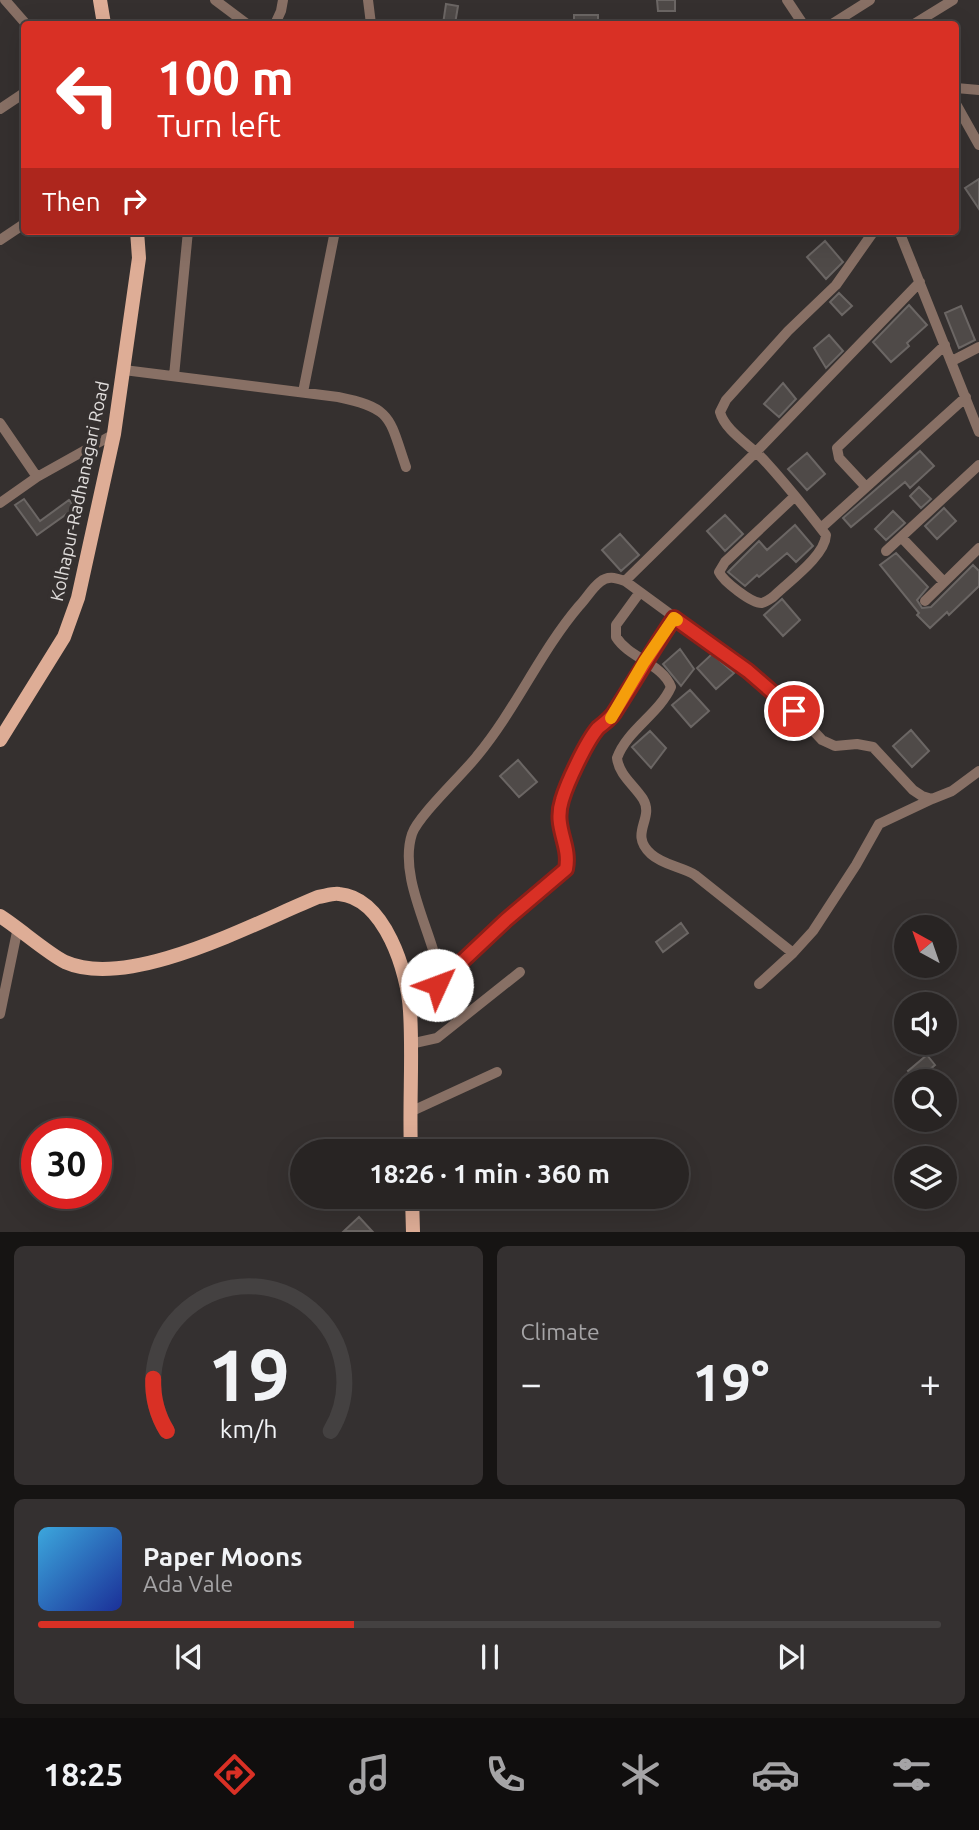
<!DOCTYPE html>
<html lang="en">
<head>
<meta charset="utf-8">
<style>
  body { margin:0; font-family:Ubuntu,sans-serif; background:#343030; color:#f1f3f6; height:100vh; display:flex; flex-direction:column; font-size:26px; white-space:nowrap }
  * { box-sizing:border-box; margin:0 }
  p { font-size:23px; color:#a5a4a6 }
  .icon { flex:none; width:38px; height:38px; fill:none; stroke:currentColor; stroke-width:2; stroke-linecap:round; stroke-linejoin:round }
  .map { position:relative; height:1232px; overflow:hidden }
  .sheet { display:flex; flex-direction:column; gap:14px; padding:14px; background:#161413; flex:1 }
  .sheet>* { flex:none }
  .top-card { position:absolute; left:21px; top:21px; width:938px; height:214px; border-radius:7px; box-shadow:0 7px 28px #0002,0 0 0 2px #444141; background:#d93025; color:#fff; overflow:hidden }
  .needle { width:46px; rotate:320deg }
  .buttons { position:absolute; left:894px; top:915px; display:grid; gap:14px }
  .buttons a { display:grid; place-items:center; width:63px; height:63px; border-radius:50%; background:#282423; box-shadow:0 7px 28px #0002,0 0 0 2px #444141; font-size:35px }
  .speed { position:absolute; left:21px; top:1118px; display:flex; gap:14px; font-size:35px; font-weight:700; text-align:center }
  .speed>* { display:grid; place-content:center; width:91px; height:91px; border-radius:50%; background:#282423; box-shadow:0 7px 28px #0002,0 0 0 2px #444141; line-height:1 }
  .speed .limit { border:10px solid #d22; background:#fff; color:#111 }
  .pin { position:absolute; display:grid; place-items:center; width:60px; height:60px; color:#fff; margin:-30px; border:4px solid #fff; border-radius:50%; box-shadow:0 2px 7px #0007 }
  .me { position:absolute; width:77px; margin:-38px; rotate:47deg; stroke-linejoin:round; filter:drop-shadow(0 0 5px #0008) }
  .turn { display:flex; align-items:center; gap:24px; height:147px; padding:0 21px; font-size:32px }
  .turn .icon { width:91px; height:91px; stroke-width:2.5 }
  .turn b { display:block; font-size:49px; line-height:60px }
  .then { display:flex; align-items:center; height:66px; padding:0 21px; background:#0003; gap:14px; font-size:26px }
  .big { font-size:52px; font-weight:700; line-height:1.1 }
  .sheet .tile { flex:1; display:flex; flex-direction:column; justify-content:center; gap:10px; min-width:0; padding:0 24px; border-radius:10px; background:#343030 }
  .sheet .dial { align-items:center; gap:0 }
  .dial svg { height:182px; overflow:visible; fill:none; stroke:#444141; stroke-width:7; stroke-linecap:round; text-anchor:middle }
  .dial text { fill:#f1f3f6; stroke:none }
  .song { display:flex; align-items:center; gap:21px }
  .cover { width:84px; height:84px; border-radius:10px; background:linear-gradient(135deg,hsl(200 70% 55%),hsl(230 70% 35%)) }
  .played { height:7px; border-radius:4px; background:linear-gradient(90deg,#d93025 35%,#444141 35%) }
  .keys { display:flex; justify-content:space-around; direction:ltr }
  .heat { display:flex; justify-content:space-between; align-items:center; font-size:38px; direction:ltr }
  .sheet .tiles { flex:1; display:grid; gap:14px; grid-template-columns:1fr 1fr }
  .tile:last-child { grid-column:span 2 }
  .trip { position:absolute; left:290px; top:1139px; width:399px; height:70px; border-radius:35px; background:#282423; box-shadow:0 7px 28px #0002,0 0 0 2px #444141; font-weight:700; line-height:70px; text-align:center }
  .menu { display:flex; height:112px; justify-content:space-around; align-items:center; background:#100e0e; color:#a5a4a6 }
  .menu .icon { width:49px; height:49px }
  .menu .on { color:#d93025 }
  .menu b { font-size:32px; color:#f1f3f6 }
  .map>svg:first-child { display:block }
</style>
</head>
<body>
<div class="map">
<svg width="979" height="1232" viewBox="0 0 979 1232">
  <rect width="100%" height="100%" fill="#35302f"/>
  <!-- building -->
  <path fill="#4f4a48" stroke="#6b6664" stroke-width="2" d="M657,0H675V11H658Z
    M446,4L458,6L455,24H443Z
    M574,15H598V24H574Z
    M979,179V209L965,188Z
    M825,241L843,262L826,279L807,257Z
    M839,293L852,306L842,315L830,302Z
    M909,305L927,325L907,343L909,346L891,362L873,342Z
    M961,306L975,340L959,348L945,313Z
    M829,335L843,351L826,368L814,348Z
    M783,383L796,399L779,417L764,404Z
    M920,451L934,466L910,488L905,482L851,527L843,518Z
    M807,453L825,474L807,490L788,469Z
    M919,487L931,499L921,508L910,496Z
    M24,499L40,521L69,500L75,508L37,535L15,505Z
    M944,508L956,521L937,539L925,526Z
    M893,511L905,523L886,540L875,529Z
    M725,515L743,534L725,551L707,531Z
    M795,525L813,546L796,562L787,553L759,577L757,575L745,586L728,572L759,541L767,550Z
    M620,534L639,555L621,571L602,550Z
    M896,553L928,587L917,600L922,608L931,607L973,565L979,571V586L949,615L947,612L930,628L917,615L919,613L880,565Z
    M782,599L800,620L783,636L764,615Z
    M680,649L694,669L681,686L663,664Z
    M712,654L734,673L716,689L697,668Z
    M690,690L709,711L691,727L672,705Z
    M911,730L929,751L912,767L893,746Z
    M650,731L666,748L651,768L632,747Z
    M518,760L537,782L519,797L500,776Z
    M681,923L688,933L663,952L656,942Z
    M927,1055L935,1065L916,1081L908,1071Z
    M359,1217L372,1231H344Z"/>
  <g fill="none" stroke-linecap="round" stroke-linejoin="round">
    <!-- minor -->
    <path stroke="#887065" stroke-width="10" d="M5,0L26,24
      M215,0L247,24
      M368,0L371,24
      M787,0L803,24
      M275,24L281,11L283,0
      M832,24L870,0
      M914,24L953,0
      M956,88L979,90
      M956,104L979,145
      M0,109L24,93
      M899,231L979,432
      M0,240L24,224
      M952,361L979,347
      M124,370L338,397C393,408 389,418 406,467
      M174,376L188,231
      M303,392L335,231
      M0,423L37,477
      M866,487L839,458L837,448L945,345
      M794,497L725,562L719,572C723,581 752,604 762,603C766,602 770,599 773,597C788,582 825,556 826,535C806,509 785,483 763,459C750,445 725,431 720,412L726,400L788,331L836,285L874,231
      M0,503L37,477L114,434
      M821,528L966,397
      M901,537L944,582
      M886,551L979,465
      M625,581L756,452L920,282
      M640,592L616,625V637C629,658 663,664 671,687C659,714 627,730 617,758C619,775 634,785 643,799C655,819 628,833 651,854C663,865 682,867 695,875L793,953
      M925,601L979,548
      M759,984L793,953L813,931L856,865L879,824L932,799
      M437,985C436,975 436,963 434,953C424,918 400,871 412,834C418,816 463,774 477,756C516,709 540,652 579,606C586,599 592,588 600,582C608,575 616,578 625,581L748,671L795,711L822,740L835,746L857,744L873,747L913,790L922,796L932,799L952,791L979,771
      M410,1009L506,920L566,868L569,857L558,823L562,801L588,744L598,729L610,719L644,662L674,618
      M0,1014L18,927
      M410,1044L437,1038L520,972
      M410,1112L497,1072"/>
    <!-- major -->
    <path stroke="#dead96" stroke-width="14" d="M100,0L104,24
      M0,740L64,637L78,598L114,434L139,258L137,231
      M0,916C19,928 47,953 65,962C130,991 256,922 318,897C325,896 333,893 339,894C385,898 408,973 410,1011C413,1057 409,1105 411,1152
      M412,1197L413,1232"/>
  </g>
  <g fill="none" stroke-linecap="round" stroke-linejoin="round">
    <defs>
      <path id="route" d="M437,985L506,920L566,869C571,844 553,828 562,800C567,783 586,742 598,728C604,723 609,720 614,713C634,682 653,649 674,618L748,671L794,711"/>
    </defs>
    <!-- route casing -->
    <use href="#route" stroke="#8d1f18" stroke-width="18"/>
    <!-- route -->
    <use href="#route" stroke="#d93025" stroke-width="12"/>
    <!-- slow -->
    <path stroke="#f59e0b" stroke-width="12" d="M611,718L644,662L674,618L677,620"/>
  </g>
  <g text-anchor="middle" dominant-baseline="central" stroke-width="7" stroke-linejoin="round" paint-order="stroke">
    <!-- street labels -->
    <g font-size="18" fill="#e0dddc" stroke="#35302f">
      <text transform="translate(79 491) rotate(-78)">Kolhapur-Radhanagari Road</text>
    </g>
  </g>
</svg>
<div class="buttons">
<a><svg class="needle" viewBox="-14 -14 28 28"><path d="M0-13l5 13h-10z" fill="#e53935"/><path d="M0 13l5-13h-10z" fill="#a5a4a6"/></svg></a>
<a><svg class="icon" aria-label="sound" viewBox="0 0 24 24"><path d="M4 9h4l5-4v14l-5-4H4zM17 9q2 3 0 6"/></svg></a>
<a><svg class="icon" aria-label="search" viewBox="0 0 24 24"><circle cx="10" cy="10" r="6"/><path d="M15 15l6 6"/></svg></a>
<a><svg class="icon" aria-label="layers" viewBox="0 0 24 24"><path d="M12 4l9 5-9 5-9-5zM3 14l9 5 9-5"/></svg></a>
</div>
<div class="speed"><div class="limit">30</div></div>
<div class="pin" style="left:794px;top:711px;background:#d93025"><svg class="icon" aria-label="arrive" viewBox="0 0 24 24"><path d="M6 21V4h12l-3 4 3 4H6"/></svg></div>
<svg class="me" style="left:437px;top:985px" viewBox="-20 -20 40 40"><circle r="19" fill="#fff"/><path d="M0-13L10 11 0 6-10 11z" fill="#d93025"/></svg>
<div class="trip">18:26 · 1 min · 360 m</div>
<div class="top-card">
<div class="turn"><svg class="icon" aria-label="left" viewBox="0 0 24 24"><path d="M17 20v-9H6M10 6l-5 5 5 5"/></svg><div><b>100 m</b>Turn left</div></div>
<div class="then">Then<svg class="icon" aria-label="right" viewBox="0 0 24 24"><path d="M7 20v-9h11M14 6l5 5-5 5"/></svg></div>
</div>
</div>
<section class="sheet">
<div class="tiles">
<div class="tile dial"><svg viewBox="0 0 100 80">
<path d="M14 69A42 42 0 1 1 86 69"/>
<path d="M14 69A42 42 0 0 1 8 46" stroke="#d93025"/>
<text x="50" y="56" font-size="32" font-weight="700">19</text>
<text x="50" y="72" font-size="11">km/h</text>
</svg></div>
<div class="tile"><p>Climate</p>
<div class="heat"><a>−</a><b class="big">19°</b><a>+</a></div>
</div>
<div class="tile">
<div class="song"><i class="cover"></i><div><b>Paper Moons</b><p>Ada Vale</p></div></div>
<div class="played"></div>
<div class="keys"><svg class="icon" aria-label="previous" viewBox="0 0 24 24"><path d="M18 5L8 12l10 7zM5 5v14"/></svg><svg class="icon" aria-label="pause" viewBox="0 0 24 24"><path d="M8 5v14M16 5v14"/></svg><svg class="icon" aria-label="next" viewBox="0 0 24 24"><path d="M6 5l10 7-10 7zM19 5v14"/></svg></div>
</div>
</div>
</section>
<nav class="menu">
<b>18:25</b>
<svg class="icon on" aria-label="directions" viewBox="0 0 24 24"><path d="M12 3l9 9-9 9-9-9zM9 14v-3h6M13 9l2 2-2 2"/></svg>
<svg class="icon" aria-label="music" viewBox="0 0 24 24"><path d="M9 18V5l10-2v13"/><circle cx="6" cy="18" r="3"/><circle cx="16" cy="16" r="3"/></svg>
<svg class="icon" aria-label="phone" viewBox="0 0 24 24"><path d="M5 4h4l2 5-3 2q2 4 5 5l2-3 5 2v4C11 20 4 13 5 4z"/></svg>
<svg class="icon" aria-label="climate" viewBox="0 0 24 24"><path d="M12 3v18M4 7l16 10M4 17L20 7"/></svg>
<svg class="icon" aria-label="car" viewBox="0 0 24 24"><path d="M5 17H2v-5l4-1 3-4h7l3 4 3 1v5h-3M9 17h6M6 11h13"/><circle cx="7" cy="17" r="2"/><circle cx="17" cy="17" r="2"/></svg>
<svg class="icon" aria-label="filters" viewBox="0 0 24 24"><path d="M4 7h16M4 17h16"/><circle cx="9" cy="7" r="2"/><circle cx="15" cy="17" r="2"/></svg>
</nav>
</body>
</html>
